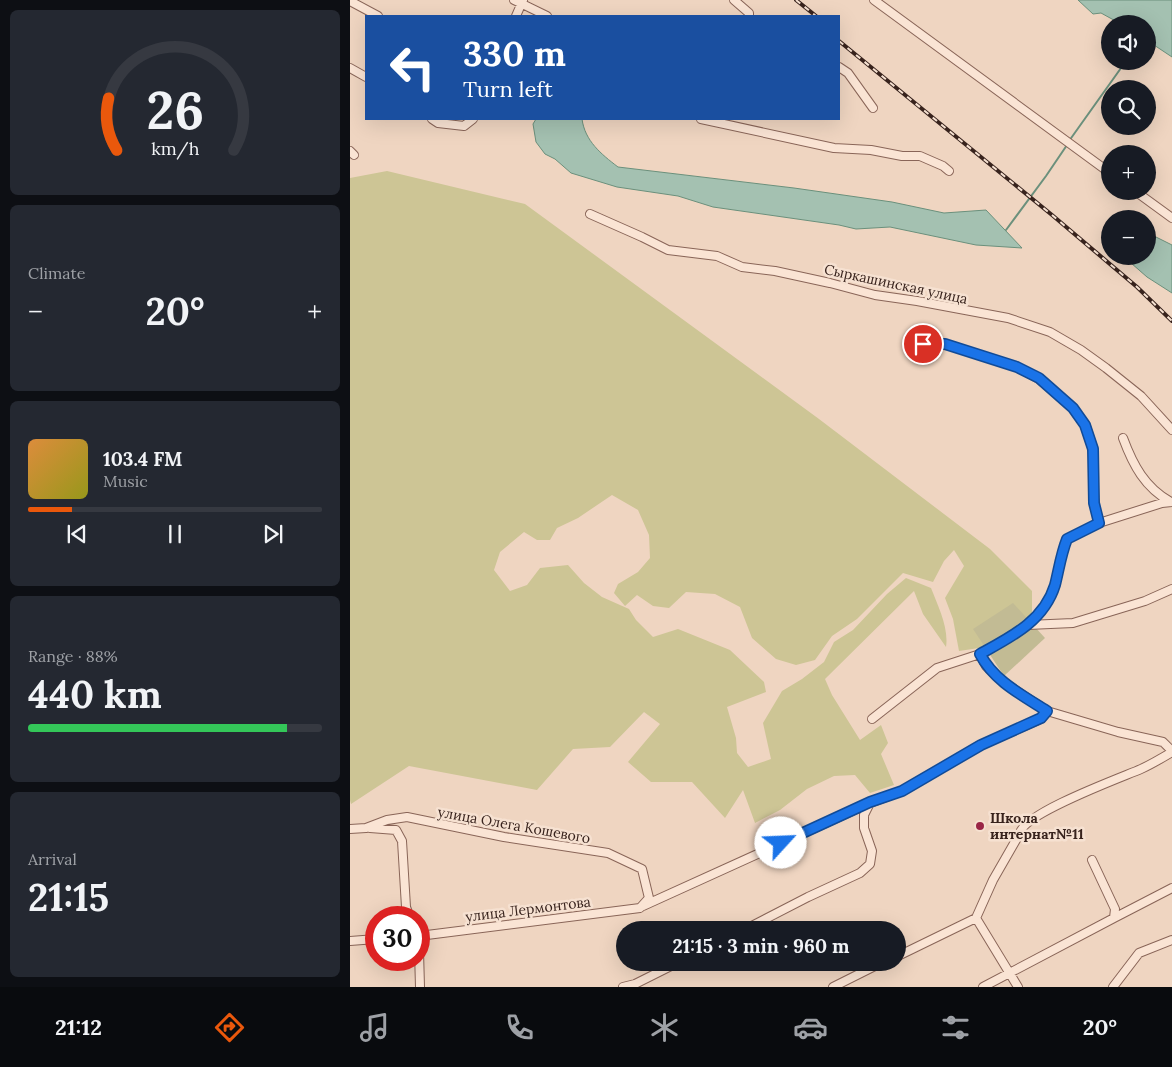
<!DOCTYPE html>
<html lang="en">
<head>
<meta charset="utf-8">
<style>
  body { margin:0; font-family:Lora,serif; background:#242831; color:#f1f3f6; height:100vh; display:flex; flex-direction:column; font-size:19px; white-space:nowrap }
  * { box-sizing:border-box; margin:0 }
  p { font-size:16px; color:#9ea1a6 }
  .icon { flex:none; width:28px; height:28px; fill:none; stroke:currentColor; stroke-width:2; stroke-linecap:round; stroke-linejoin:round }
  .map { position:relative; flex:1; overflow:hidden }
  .sheet { display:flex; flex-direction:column; gap:10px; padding:10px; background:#0d0f14; width:350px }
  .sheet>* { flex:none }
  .hud { position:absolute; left:15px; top:15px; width:475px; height:105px; border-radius:0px; box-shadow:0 5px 20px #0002; background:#1a4fa0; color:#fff; overflow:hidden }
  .fabs { position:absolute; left:751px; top:15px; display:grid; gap:10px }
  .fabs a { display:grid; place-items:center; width:55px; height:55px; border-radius:50%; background:#171b24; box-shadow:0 5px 20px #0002; font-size:25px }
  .speed { position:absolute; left:15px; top:906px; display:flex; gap:10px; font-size:25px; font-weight:700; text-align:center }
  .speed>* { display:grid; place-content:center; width:65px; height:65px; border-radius:50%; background:#171b24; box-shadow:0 5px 20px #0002; line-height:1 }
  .speed .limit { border:8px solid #d22; background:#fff; color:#111 }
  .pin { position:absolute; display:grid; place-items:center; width:42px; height:42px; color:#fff; margin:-21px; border:2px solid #fff; border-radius:50%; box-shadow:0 1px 5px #0007 }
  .me { position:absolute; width:55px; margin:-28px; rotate:65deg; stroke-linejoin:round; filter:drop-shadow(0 0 4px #0008) }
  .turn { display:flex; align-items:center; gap:18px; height:105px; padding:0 15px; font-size:22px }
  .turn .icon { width:65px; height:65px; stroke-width:2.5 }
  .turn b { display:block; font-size:35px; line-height:42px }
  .big { font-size:38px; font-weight:800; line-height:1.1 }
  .sheet .card { flex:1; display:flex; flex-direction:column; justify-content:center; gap:8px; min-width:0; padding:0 18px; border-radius:8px; background:#242831 }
  .sheet .dial { align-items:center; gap:0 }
  .dial svg { height:130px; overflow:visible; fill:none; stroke:#363941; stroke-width:7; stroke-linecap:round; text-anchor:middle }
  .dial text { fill:#f1f3f6; stroke:none }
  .song { display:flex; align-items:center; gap:15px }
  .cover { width:60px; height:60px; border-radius:8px; background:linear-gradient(135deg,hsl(30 70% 55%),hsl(60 70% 35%)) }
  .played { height:5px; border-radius:2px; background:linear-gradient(90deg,#ea580c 15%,#363941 15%) }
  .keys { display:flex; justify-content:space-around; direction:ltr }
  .heat { display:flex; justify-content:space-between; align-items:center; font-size:28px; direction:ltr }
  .charge { height:8px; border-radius:4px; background:linear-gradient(90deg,#34c759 88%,#363941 0) }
  .trip { position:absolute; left:266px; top:921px; width:290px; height:50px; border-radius:25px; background:#171b24; box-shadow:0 5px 20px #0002; font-weight:800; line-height:50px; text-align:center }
  .menu { display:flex; height:80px; justify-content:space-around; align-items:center; background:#090b0e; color:#9ea1a6 }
  .menu .icon { width:35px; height:35px }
  .menu .active { color:#ea580c }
  .menu b { font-size:22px; color:#f1f3f6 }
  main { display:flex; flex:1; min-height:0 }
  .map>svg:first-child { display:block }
</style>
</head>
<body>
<main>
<section class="sheet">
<div class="card dial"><svg viewBox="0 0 100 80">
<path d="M14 69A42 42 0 1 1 86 69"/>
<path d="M14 69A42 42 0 0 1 9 37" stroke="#ea580c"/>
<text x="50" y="56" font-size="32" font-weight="700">26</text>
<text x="50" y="72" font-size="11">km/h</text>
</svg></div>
<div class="card"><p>Climate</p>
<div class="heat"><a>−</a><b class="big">20°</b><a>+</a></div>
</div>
<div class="card">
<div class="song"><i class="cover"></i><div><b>103.4 FM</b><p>Music</p></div></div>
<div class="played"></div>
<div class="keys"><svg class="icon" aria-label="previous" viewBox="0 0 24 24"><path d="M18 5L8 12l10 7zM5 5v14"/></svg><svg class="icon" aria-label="pause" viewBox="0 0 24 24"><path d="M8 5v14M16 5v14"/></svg><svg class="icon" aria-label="next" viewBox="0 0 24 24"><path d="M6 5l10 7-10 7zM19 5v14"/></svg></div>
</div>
<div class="card"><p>Range · 88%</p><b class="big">440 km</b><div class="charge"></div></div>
<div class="card"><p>Arrival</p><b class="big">21:15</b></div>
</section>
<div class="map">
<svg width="822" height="987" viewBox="0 0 822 987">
  <rect width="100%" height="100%" fill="#efd5c1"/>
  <!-- green -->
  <path fill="#cdc595" d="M37,171L175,204L469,419L640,549L682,591V618L629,648L609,651L603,619L595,598L614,566L604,550L594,561L583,582L553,573L507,619L482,636L465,660L446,665L426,659L402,638L390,607L365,594L336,592L319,608L303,606L287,595L275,606L264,593L268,584L288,572L300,558L299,535L288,510L262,495L228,518L207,528L200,540H187L174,532L150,552L144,570L160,591L177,585L190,568L218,565L234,583L252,597L279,609L286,620L303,637L328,629L380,650L414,682L416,692L377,707L386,738L387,753L398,767L421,759L413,723L432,691L452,679L474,662L484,642L503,630L537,594L556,578L581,588C588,606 599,628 596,647L573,614L564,591L475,679L482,695L510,740L531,725L538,743L531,754L544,785L520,793L505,775L484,776L457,789L430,810L405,823L393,790L375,818L342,782H301L278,762L310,724L294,712L260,747L223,749L187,790L59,766L1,804L0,800V178Z"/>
  <!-- cemetery -->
  <path fill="#c2bb94" d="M663,603L695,638L654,676L623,629Z"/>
  <!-- water -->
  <path fill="#a4c1b1" stroke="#6b907c" d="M728,0H822V57L798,41V24H771L751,13L743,14Z
    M186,119H232C235,141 251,154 268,167L444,188L542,202L594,213L636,210L672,248L626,245L540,227L506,229L489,225L363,207L328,196L267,187L221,173L205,159L195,154L186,142L183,124Z
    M798,233L822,245V293L797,277L773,256H798Z"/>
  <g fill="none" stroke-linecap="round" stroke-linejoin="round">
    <!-- stream -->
    <path stroke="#6b907c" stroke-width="2" d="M798,45L800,43
      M719,141L776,61
      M656,230L696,176L717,145"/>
    <defs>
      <path id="minor" d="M164,0L197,16
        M384,0L399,13V16
        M524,0L760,173
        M0,1L28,16
        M166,16L173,0
        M489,67L498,73L523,108
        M0,68L16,77
        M82,119L88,123L114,126L123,119
        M351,119L484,148L521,150L552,156H570L593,166L599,171
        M0,151L4,155
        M785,191L822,218
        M240,214L292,237L318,250L367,256L392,267L425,271L480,283L525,295L567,301L658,318L700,332L731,350L756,368L791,396L822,430
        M571,344H595L667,367L689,379L723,408L735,425L743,449L744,503L749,523
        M773,438C783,465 795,488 821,502
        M822,502L812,503L749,523L717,539C711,554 709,569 705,585C693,621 661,637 630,654L636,666L652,681L697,711L768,732L813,742L822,751
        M678,625L723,623L795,601L822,589
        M522,719L587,668L630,654
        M20,828L46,830L52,841L56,907L60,918
        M0,829L16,828L37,820L57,817L154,837L258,853L292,869L299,898L290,908L69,936
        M293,906L520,803L552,791L631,745L691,719L697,711
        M626,918L643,880L670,833C674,813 770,778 791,769C802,764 812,758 822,752
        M626,918L668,987
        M764,918L822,888
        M394,930L458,897L510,873L520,864L522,851L514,828V815L520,803
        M0,941L26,939
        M69,951L70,987
        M548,956L626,918
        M273,987L285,984L329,962
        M483,987L533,962
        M633,987L764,918L765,909L742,860
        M763,987L789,953L822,940"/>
    </defs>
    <!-- minor casing -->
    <use href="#minor" stroke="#896558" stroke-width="10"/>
    <!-- minor -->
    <use href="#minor" stroke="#fae4d4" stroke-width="8"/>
    <defs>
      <path id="rail" d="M446,0L466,16
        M489,41L702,215L787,287L822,321"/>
    </defs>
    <!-- rail casing -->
    <use href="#rail" stroke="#38231d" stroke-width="4"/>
    <!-- rail -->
    <use href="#rail" stroke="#f6e1d1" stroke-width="2" stroke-dasharray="5.5" stroke-linecap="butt"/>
  </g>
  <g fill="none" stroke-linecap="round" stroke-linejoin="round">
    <defs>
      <path id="route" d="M431,843L520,802L552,791L631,745L691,718L697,711C672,695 644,681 630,654C661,637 694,621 705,585C709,569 711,554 717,539L749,523L744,503L743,449L735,425L723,408L689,378L667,367L595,344H573"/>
    </defs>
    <!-- route casing -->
    <use href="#route" stroke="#114b97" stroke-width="12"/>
    <!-- route -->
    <use href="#route" stroke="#1a73e8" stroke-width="9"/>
  </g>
  <!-- markers -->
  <circle fill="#9a2646" stroke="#f6e1d1" stroke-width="2" cx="630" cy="826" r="5"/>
  <g text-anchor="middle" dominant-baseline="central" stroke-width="5" stroke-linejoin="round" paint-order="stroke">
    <!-- street labels -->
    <g font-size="14" fill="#38231d" stroke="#f6e1d1">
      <text transform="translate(546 284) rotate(12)">Сыркашинская улица</text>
      <text transform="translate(164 825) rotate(10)">улица Олега Кошевого</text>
      <text transform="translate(178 909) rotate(-7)">улица Лермонтова</text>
    </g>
    <!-- poi labels -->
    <g font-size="14" font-weight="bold" fill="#38231d" stroke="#f6e1d1" text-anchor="start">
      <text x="640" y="818">Школа<tspan x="640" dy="16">интернат№11</tspan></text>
    </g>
  </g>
</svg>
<div class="fabs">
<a><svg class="icon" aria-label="sound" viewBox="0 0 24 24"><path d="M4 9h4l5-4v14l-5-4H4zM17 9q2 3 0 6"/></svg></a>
<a><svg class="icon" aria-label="search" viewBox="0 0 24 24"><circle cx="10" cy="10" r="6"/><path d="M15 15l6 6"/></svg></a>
<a>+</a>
<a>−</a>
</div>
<div class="speed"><div class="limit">30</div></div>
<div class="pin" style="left:573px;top:344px;background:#d93025"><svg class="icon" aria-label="arrive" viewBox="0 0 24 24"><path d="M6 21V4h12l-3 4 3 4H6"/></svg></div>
<svg class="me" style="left:431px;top:843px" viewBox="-20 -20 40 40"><circle r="19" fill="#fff"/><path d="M0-13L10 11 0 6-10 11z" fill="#1a73e8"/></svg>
<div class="trip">21:15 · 3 min · 960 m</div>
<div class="hud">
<div class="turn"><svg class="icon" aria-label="left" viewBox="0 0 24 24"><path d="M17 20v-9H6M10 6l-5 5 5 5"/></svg><div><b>330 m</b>Turn left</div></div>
</div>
</div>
</main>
<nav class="menu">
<b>21:12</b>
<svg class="icon active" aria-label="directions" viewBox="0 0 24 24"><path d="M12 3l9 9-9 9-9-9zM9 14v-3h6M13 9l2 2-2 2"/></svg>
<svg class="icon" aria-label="music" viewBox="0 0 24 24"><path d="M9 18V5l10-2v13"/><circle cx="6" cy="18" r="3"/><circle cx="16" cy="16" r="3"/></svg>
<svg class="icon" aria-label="phone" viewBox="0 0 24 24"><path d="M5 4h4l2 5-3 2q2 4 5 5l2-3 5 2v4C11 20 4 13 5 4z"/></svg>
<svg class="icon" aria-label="climate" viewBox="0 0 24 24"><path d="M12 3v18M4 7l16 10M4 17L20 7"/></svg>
<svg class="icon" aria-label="car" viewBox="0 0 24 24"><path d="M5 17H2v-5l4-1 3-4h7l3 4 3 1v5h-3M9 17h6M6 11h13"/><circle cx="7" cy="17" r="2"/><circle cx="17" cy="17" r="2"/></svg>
<svg class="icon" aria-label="filters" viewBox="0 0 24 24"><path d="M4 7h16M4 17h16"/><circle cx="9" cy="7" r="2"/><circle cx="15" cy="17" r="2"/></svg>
<b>20°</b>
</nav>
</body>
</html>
